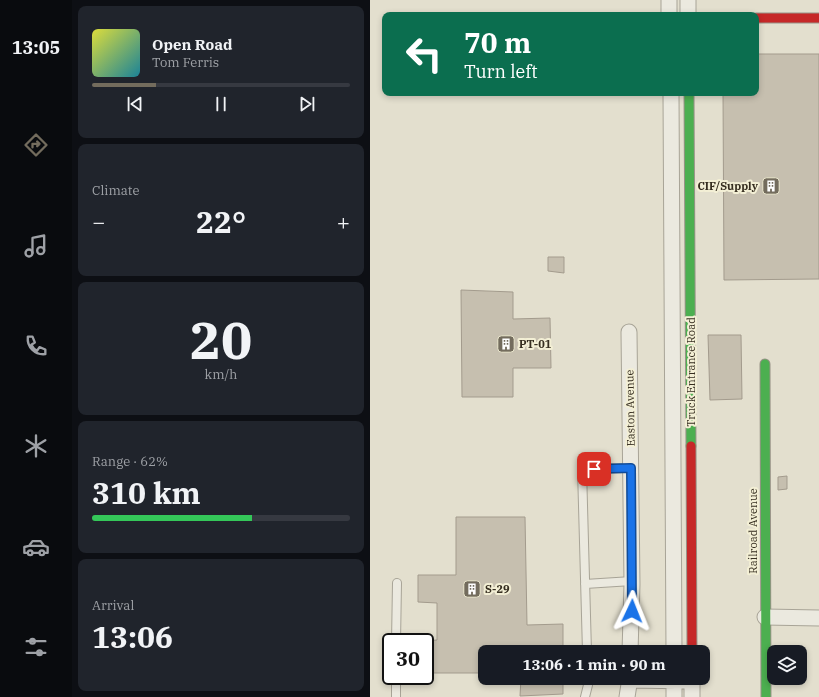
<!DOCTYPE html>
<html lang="en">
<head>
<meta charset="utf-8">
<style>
  body { margin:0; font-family:"IBM Plex Serif",serif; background:#20242c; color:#f1f3f6; height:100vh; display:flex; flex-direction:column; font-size:15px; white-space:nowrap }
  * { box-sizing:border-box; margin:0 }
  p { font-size:13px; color:#9ea1a6 }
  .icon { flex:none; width:22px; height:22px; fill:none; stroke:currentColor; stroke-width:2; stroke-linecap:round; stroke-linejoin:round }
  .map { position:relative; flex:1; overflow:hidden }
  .details { display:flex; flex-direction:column; gap:6px; padding:6px; background:#0d0f14; width:298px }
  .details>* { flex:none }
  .top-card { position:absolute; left:12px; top:12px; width:377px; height:84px; border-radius:8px; box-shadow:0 2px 6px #0003; background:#0b6e4f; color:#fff; overflow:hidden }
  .fabs { position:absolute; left:397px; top:645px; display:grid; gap:8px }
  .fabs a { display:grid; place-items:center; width:40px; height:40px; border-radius:8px; background:#171b24; box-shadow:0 2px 6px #0003; font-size:20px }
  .speed { position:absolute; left:12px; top:633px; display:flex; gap:8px; font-size:20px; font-weight:700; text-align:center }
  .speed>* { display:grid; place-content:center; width:52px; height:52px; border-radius:50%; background:#171b24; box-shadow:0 2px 6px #0003; line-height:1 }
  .speed .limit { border:2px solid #111; border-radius:6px; background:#fff; color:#111 }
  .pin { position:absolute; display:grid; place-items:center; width:34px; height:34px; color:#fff; margin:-17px; border-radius:8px; box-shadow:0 2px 6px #0006 }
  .me { position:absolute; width:44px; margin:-22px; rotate:2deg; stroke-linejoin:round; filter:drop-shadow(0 0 3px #0008) }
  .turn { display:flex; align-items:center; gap:14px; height:84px; padding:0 16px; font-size:18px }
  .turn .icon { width:52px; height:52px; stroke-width:2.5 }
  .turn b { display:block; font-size:28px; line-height:34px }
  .big { font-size:30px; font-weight:800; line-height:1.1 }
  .details .card { flex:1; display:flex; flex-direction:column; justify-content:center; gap:6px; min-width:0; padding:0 14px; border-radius:8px; background:#20242c }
  .details .dial { align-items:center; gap:0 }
  .dial b { font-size:52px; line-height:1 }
  .song { display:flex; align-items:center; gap:12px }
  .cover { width:48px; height:48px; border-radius:6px; background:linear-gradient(135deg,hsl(60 70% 55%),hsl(190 70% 35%)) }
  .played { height:4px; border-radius:2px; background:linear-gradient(90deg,#736c5d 25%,#363941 25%) }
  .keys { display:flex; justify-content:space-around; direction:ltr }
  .heat { display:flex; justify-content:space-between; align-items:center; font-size:22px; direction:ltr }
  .charge { height:6px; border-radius:3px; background:linear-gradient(90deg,#34c759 62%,#363941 0) }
  .trip { position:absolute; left:108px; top:645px; width:232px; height:40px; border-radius:8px; background:#171b24; box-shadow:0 2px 6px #0003; font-weight:800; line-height:40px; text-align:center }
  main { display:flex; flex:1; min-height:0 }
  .dock { display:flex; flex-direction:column; width:72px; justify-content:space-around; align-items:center; background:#090b0e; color:#9ea1a6 }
  .dock .icon { width:28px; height:28px }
  .dock .current { color:#736c5d }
  .dock b { font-size:18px; color:#f1f3f6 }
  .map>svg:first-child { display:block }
</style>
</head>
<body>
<main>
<nav class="dock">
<b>13:05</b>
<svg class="icon current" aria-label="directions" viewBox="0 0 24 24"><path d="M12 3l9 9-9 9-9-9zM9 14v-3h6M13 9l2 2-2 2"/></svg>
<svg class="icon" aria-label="music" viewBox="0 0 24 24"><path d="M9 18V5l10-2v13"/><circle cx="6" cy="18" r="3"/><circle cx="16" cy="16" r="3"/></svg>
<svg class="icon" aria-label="phone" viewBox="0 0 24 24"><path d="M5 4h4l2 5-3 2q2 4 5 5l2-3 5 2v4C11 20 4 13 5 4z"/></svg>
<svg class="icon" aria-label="climate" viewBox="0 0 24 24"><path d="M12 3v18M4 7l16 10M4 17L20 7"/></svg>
<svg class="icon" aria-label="car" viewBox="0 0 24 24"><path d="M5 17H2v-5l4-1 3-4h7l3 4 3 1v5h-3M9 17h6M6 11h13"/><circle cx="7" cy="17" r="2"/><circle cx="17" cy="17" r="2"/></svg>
<svg class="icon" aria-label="filters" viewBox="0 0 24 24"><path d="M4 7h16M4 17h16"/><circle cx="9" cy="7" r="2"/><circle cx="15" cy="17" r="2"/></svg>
</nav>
<section class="details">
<div class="card">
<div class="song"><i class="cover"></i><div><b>Open Road</b><p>Tom Ferris</p></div></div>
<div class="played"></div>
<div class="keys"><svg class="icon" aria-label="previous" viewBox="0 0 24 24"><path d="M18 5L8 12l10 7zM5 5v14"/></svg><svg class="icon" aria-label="pause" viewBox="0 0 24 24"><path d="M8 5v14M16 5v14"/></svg><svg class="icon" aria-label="next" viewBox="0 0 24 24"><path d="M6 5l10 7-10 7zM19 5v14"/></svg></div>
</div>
<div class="card"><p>Climate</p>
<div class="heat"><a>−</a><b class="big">22°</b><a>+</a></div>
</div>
<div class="card dial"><b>20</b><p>km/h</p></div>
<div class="card"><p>Range · 62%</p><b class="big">310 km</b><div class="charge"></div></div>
<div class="card"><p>Arrival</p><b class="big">13:06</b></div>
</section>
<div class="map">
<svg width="449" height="697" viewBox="0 0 449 697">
  <rect width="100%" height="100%" fill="#e3dfce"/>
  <!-- building -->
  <path fill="#c6bfaf" stroke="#a39b8d" d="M386,54H449V279L354,280L353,93H386Z
    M178,257H194V273L178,271Z
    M91,290L143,292V319L180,318L181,368H143V397H92Z
    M338,335H371L372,399L340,400Z
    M417,476V489L408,490V477Z
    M86,517H155L157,625L193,624V652H115V673H55V641L67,640V603L48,602V575H86Z
    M151,678H193V694L150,696Z"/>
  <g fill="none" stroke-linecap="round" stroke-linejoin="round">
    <defs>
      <path id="lane" d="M215,584L262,581
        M26,642L27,583
        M217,652L212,469L261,468
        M218,679L260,680
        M26,697V676
        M215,697L218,685V678"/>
      <path id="street" d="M299,0V15
        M318,15V0
        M301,93L304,652
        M259,332L262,584L260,652
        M395,617L449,618
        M304,678V697
        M322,678V697
        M260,680L322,681
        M257,697L260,678"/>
      <path id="fast" d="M319,93L321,446
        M395,364L396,697"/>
      <path id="jam" d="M386,18H449
        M321,446L322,652"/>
    </defs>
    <!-- lane casing -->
    <use href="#lane" stroke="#a8a497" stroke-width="10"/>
    <!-- street casing -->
    <use href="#street" stroke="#a8a497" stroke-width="17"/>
    <!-- fast casing -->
    <use href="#fast" stroke="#989387" stroke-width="11"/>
    <!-- jam casing -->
    <use href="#jam" stroke="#989387" stroke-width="11"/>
    <!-- lane -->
    <use href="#lane" stroke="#ebe9df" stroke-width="8"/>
    <!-- street -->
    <use href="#street" stroke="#ebe9df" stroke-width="15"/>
    <!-- fast -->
    <use href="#fast" stroke="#4caf50" stroke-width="9"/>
    <!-- jam -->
    <use href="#jam" stroke="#c62828" stroke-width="9"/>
  </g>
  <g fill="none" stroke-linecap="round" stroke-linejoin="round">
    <defs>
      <path id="route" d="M224,469L261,468L262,611"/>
    </defs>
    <!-- route casing -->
    <use href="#route" stroke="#114b97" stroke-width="10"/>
    <!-- route -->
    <use href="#route" stroke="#1a73e8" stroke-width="7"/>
  </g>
  <!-- icons -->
  <defs>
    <symbol id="building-square" viewBox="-11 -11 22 22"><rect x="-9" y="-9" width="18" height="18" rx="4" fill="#736c5d" stroke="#f3efd5"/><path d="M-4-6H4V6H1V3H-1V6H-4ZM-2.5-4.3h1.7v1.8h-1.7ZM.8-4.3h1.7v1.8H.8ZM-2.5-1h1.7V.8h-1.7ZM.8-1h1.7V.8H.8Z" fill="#fff"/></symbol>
  </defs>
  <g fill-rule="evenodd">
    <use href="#building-square" x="391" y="176" width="20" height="20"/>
    <use href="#building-square" x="126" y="334" width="20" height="20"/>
    <use href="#building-square" x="92" y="579" width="20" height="20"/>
  </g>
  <g text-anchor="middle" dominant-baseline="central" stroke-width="4" stroke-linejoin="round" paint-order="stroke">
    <!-- poi labels -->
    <g font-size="11" font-weight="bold" fill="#362e20" stroke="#f3efd5" text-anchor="start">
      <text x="388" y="186" text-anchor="end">CIF/Supply</text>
      <text x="149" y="344">PT-01</text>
      <text x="115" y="589">S-29</text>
    </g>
    <!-- street labels -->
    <g font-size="11" fill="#362e20" stroke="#f3efd5">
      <text transform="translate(321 372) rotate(-90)">Truck Entrance Road</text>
      <text transform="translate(260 408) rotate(-91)">Easton Avenue</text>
      <text transform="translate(383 531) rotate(-90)">Railroad Avenue</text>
    </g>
  </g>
</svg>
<div class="fabs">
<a><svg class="icon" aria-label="layers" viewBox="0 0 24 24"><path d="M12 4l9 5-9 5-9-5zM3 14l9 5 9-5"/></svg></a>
</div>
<div class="speed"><div class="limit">30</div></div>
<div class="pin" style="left:224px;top:469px;background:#d93025"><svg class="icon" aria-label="arrive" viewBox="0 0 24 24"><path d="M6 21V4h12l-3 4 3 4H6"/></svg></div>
<svg class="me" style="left:262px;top:611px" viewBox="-20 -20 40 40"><path d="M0-17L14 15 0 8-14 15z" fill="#1a73e8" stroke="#fff" stroke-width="4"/></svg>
<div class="trip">13:06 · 1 min · 90 m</div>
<div class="top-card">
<div class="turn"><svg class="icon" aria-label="left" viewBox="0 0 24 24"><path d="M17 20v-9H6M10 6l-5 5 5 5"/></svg><div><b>70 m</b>Turn left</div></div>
</div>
</div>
</main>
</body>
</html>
